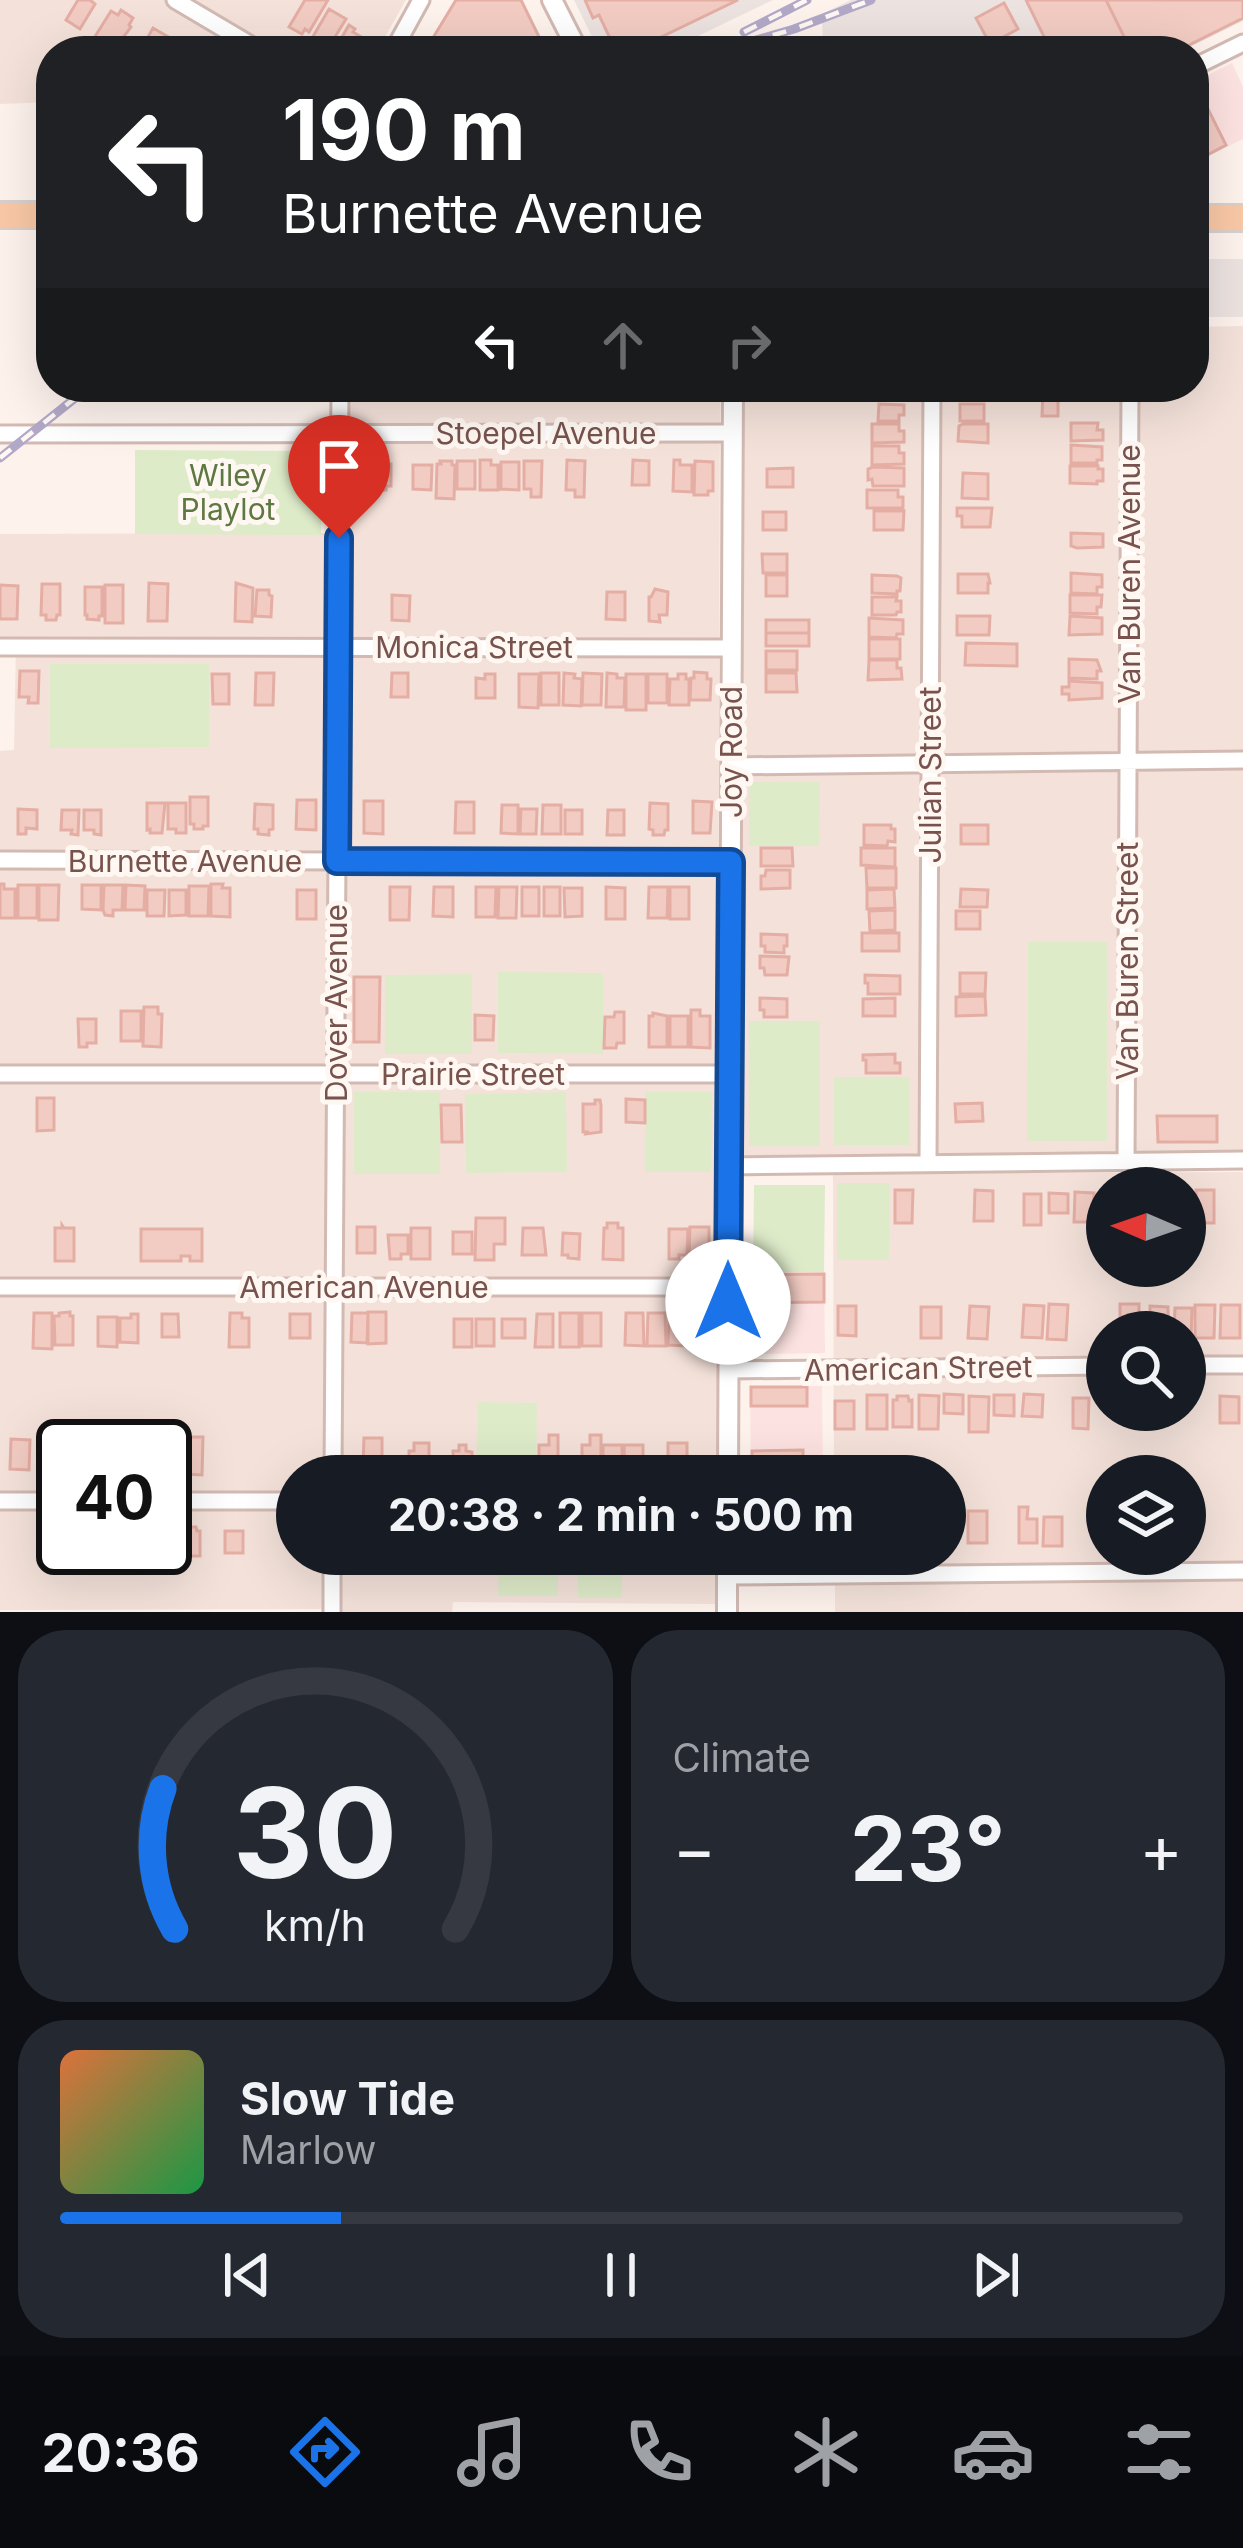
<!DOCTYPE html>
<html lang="en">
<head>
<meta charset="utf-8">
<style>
  body { margin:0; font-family:Inter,sans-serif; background:#242831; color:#f1f3f6; height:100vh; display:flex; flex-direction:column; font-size:45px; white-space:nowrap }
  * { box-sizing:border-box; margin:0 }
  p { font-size:39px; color:#9ea1a6 }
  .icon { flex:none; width:66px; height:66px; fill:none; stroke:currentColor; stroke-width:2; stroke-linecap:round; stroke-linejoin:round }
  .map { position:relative; height:1612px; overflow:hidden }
  .details { display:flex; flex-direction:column; gap:18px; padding:18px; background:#0d0f14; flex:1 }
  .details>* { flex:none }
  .hud { position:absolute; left:36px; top:36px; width:1173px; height:366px; border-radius:48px; box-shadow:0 12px 48px #0002; background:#202124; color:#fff; overflow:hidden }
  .needle { width:78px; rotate:272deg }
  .buttons { position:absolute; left:1086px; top:1167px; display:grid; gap:24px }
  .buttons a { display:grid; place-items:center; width:120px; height:120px; border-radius:50%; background:#171b24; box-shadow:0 12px 48px #0002; font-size:60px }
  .speed { position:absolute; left:36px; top:1419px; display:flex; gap:24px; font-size:60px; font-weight:700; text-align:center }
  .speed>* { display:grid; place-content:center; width:156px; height:156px; border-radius:50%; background:#171b24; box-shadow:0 12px 48px #0002; line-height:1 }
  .speed .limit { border:6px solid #111; border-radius:18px; background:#fff; color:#111 }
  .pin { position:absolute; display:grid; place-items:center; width:102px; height:102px; color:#fff; margin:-123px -51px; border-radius:50% 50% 50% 0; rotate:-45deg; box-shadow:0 0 12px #0007 }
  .pin .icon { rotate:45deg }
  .me { position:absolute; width:132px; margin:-66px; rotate:0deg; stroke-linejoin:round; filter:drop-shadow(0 0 9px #0008) }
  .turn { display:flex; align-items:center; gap:42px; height:252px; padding:0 48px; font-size:54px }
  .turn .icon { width:156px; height:156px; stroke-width:2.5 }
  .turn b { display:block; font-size:84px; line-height:102px }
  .lanes { display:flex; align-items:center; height:114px; padding:0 48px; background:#0003; justify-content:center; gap:60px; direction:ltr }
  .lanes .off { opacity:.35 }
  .big { font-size:90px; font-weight:700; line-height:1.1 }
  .details .tile { flex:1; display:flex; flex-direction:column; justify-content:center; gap:18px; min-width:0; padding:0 42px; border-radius:48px; background:#242831 }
  .details .dial { align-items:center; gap:0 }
  .dial svg { height:312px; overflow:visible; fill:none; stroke:#363941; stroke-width:7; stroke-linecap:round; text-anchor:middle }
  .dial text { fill:#f1f3f6; stroke:none }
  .song { display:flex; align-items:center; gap:36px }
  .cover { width:144px; height:144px; border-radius:18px; background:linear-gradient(135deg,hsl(20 70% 55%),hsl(140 70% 35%)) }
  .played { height:12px; border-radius:6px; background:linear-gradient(90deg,#1a73e8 25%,#363941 25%) }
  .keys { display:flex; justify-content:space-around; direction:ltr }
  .heat { display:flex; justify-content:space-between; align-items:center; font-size:66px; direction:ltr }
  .details .tiles { flex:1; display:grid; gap:18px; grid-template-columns:1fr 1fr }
  .tile:last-child { grid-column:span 2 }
  .trip { position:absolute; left:276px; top:1455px; width:690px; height:120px; border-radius:60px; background:#171b24; box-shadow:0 12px 48px #0002; font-weight:700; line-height:120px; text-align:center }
  .dock { display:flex; height:192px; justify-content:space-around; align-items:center; background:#090b0e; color:#9ea1a6 }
  .dock .icon { width:84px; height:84px }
  .dock .active { color:#1a73e8 }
  .dock b { font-size:54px; color:#f1f3f6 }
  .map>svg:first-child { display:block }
</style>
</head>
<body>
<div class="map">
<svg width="1243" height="1612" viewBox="0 0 1243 1612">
  <rect width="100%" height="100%" fill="#fdf2ec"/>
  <!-- residential -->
  <path fill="#f4e2da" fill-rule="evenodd" d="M0,0H406L377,51H51V102L0,104Z
    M1243,326V1151L740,1156L744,387H1194V327Z
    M348,387H720L717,1476H297V1554H716V1604L453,1602L452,1612H341L340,1609L0,1610V751L14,750L16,643L0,641V534L348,533ZM63,1446H165V1548H63Z
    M1243,1172V1612H835V1554H945V1476H834L833,1174ZM1107,1188H1185V1266H1107ZM1107,1332H1185V1410H1107ZM1107,1476H1185V1554H1107Z"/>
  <!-- commercial -->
  <path fill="#fce2e0" d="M1232,63L1243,87V139L1194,163V82Z
    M753,1272H824L825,1353L753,1354Z
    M822,1386L823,1476H751L750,1387Z"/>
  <!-- industrial -->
  <path fill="#ece3e1" d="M574,0H773L667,51H599Z
    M851,0H1243V21L1182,51H823L822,14Z
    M1194,259H1243V317H1194Z"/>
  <!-- green -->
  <path fill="#deebc9" d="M135,450L322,451L321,535L135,534Z
    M50,664H209V747L50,748Z
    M749,782H820L819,846H749Z
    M1028,942H1107V1141H1027Z
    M498,972L603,973V1054L498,1053Z
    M472,974V1054H385V975Z
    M749,1021H820V1146H749Z
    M834,1077H909V1145H834Z
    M354,1092H440V1174H354Z
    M566,1092L567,1172L466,1173L465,1094Z
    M645,1092H712L711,1172H645Z
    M837,1183H890L889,1260H837Z
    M754,1185H825L824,1272H753Z
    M478,1402L537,1403L536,1476H476Z
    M499,1554H558V1596H498Z
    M578,1554H622V1598H578Z"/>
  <!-- building -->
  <path fill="#f2ccc3" stroke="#e4aea4" stroke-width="3" d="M78,0H90L95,4L80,29L66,20Z
    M305,0H328L309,32L305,29L302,34L289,27Z
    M456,0H521L546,51H431L428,46Z
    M585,0H738L632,51H616L599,15L593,18Z
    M1026,0H1106L1131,51H1051Z
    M1106,0H1243V18L1177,51H1131Z
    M1004,3L1018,29L990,44L976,18Z
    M329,9L346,19L330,45L324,41L322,46L311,40Z
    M121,10L133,18L129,25L131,27L113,51L101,46L99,48L91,43L111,11L118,15Z
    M349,25L355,29L353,32L363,38L356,51H339L335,49Z
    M153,28L172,39L166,51H140Z
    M1197,87L1226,145L1194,162V89Z
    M1043,391H1058V416H1042Z
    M879,404L904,405V415H899V421H878Z
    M960,404H984V421H960Z
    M1071,423H1098L1097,430H1103V440L1071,441Z
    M872,424H899V431H904V442L872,443Z
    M963,424H988V443L958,441L959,426Z
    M1071,445L1102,447V460H1097V463H1071Z
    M872,446H899V453H904V464L872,465Z
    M480,460H491V465H498V490H480Z
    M567,460L585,461L584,497H575V490H566Z
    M633,460L649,461V485H632Z
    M674,460H680V465H692V492L673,491Z
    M440,461H452V465H455L454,499L436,498L437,464H441Z
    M457,461H475V489H457Z
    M524,461H542L541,497H531V489H524Z
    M695,461L713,462V491H708V495H694Z
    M501,462H519V490L501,489Z
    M371,464H391V486H386V490L372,492Z
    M413,465H432L431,490L413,489Z
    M1070,466H1098V469H1103V481H1097V484L1070,483Z
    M873,467L904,468V486H873L872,479L868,480V469Z
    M793,468V487H767V469Z
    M963,473L988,474V499L962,498Z
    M867,490H898V497H903V508H867Z
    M957,508H992L990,527H962V516H957Z
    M874,511H904L903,530H874Z
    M763,512H786V530H763Z
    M1071,533L1103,534V547L1077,548L1071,546Z
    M762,554H787V573H763Z
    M1071,573L1102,575V587H1097V594L1071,593Z
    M958,574H988L990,583H988V593H958Z
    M766,575H787V596H766Z
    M872,575L897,576L901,578L900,591H897V594L872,593Z
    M149,583L168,584L167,621H148Z
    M236,583L253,588L252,622L235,621Z
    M42,584H60V615H57L56,620H46V615H41Z
    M0,585L18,586L17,619H0Z
    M105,585H123V623H105Z
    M85,587H102V616H99V620L87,619V615H85Z
    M655,589L668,592L667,615H659L660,622L649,621V597H651Z
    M257,590H269V595L272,596L271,617L255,616Z
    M607,592H625V620L606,619Z
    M392,595L410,596L409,621L392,620Z
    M1070,595H1102L1101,607H1097V614L1070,613Z
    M872,597H897L896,601H901V612H897L896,615H872Z
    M957,616H990L989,635H957Z
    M1070,616L1102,618V634L1069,635Z
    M869,618L903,620V634H897L896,638L869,637Z
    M766,620H809V633H766Z
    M766,633H809V646H766Z
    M869,639H900V659H869Z
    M966,643L1017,644V666L965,665Z
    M766,651H797V670H766Z
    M1069,659L1097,660L1101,671H1097V679L1069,678Z
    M869,660H897V668H901L902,679L868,680Z
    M20,671H39L38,703H28L29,697H19Z
    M694,672L707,673V679H711L710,700H690L691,678H694Z
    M256,673H274L273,705H255Z
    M392,673H408V697H391Z
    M541,673H559V705H541Z
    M564,673L575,674L574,678L582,679L581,706L563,705Z
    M583,673L602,674L601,705H582Z
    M607,673L617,674V678H625L624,707H606Z
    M766,673H796L797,692H766Z
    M212,674H229V704H213Z
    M485,674H495V698H476V678L485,679Z
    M519,674H539L538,708L519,707Z
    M626,674H646V710H626Z
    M648,674H667V703H648Z
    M678,674H686V679H689V705H669L670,679H678Z
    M1069,681L1102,683V698L1069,700V694H1062V687H1069Z
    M190,797H208V826H203V829H194V824H190Z
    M297,800H316V830L296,829Z
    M364,801H383V834L364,833Z
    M693,801L712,802L710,833H693Z
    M456,802H474V833H455Z
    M147,803H165L162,833H150V829L147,830Z
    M168,803H186V833H176V829H168Z
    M650,803L668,804V830H665L664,835H653V830L649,829Z
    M255,804L273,805V829L269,830V835L258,834V829H254Z
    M502,805H518V834L501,833Z
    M543,805H561V834H542Z
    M18,809L37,810V829L26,828V834H18Z
    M521,809H537L536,834H520Z
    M62,810H79L78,835L71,834L72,830H61Z
    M84,810H101V835L94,834V830H84Z
    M565,810H582V834H565Z
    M608,810H624V835H607Z
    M864,825H891V829H895V842L888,841L887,846L864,845Z
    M961,825H988V844H961Z
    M761,848H792L793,866H761Z
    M861,848H895V867L861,865Z
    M866,868H896V888H867Z
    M766,870H790V888L761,889V876H765Z
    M0,884H4V889H15V918H0Z
    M211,884H223L222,888H230V917L211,916Z
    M18,885H37V918H18Z
    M39,885H59L58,920H39Z
    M82,885H101V910L82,909Z
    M104,885H123L122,910H113V916L105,915L103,910Z
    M126,885L145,886L144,910H125Z
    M189,886H209L208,916H189Z
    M390,887H410L409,920H390Z
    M434,887H453V917L433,916Z
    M476,887H496L495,917H476Z
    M499,887H517L516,918H498Z
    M522,887H539V916H522Z
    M544,887H560V916H544Z
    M606,887L625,888V919H606Z
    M649,887H668L667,918H648Z
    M670,887H689V919H670Z
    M564,888H582V916L565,917Z
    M894,889L895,908L867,909V890Z
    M961,889L988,890L987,907H960Z
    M147,890H165L164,916H147Z
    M169,890H186V915L169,916Z
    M297,890H316V919H297Z
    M895,910V930L870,931L869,911Z
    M956,911H980V929H956Z
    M862,933H899V951H862Z
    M761,934L787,935V946H784V953L765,952V946H761Z
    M760,956L789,957L787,975H765L764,968H760Z
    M960,973H986L985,994H960Z
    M865,975L900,976V994H868V983H865Z
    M354,977H380L379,1042H354Z
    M985,996L986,1015L956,1016V997Z
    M760,998L787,999V1017H764V1010H760Z
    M895,998V1016H863V999Z
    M144,1007H158V1014H162L161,1047L143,1046Z
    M691,1010H700V1016H710V1048L691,1047Z
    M121,1011H141V1041H121Z
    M615,1012H624V1043H617L616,1048H604L605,1017H614Z
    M653,1013L667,1016V1047H649V1016H653Z
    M475,1015L494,1016L493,1040H475Z
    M670,1016H688V1047H670Z
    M78,1019H96V1043H87V1047H79Z
    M895,1054V1063H900V1073H866V1060H863V1055Z
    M37,1098H54V1130L37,1131Z
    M626,1099L645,1100V1123L626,1122Z
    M595,1100H600L601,1105V1132L586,1134L587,1132H583V1104H595Z
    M982,1103L983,1121L956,1122L955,1104Z
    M441,1105H461L462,1142H442Z
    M1157,1116H1217V1142H1158Z
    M895,1190H913L912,1223H895Z
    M975,1190L993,1191V1221H974Z
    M1196,1190H1214V1223H1196Z
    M1075,1192L1094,1193L1093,1222H1074Z
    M1049,1193L1068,1194V1213H1049Z
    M1024,1194H1041V1225H1024Z
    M476,1218H505V1244H494V1260H475Z
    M607,1223H618V1228H623V1260L603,1259L604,1228H607Z
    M62,1225L64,1228H74V1261H55V1228H62Z
    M357,1227H375V1253H357Z
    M690,1227H709V1260H697V1255H689Z
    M411,1228H430V1259H411Z
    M523,1228H543L546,1255H522Z
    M141,1229H202V1261H190V1256H181V1261H141Z
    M669,1229H688L687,1255H679V1259H669Z
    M453,1232H472V1254H453Z
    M563,1233L580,1234L579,1259L568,1258V1255H562Z
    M388,1235H408V1254H401V1259H390Z
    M824,1274V1302L753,1303V1275Z
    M1049,1304L1068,1305L1066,1340L1047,1339Z
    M1120,1304H1139V1332H1120Z
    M1024,1305L1044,1306L1042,1338L1022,1337Z
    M1195,1305H1215L1214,1338H1195Z
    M1221,1305H1240V1338H1220Z
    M838,1306H856V1336L838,1335Z
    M970,1306L989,1307L987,1339L968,1338Z
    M1150,1306L1168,1307V1332H1150Z
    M921,1307H941V1338H921Z
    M1175,1308H1192L1191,1339H1185V1332H1174Z
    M70,1312V1316H73V1345H55L54,1316H59V1313Z
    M368,1312H386V1343L368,1344Z
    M34,1313H52V1349L33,1348Z
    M230,1313H242V1318H249V1347H229Z
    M352,1313H368L367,1343L351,1342Z
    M560,1313H579V1347H560Z
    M582,1313H601V1346H582Z
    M626,1313H643L644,1346L625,1345Z
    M648,1313H665L666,1346H647Z
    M131,1314H138V1343L120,1342V1318H131Z
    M162,1314H178L179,1337H162Z
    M290,1314H310V1338H290Z
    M537,1314H553V1347H535Z
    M690,1314H695V1318H709L708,1348L690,1344Z
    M98,1317H117V1347L98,1346Z
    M669,1318H687V1346L668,1345Z
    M454,1319H472V1347H454Z
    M476,1319H494V1346H476Z
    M502,1319H525V1338H502Z
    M751,1387H807V1406H751Z
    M944,1394L963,1395V1414L944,1413Z
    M1024,1394L1043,1395L1042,1417L1022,1416Z
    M867,1395H887V1429H867Z
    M919,1395L939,1396L938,1429H919Z
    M994,1395H1014V1416L994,1415Z
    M897,1396H908L909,1401L912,1400V1427H893V1400H897Z
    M969,1396L989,1397L988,1432H969Z
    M1220,1396L1239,1397V1423H1220Z
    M1073,1398H1089L1088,1429L1073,1428Z
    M835,1401H854V1429H835Z
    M549,1435H558V1474H545V1470H539V1445H549Z
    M590,1435H601V1474H590V1470H582V1445H590Z
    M184,1437H203L202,1475L183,1474Z
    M364,1438H382V1466H363Z
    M11,1439L30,1440L29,1470L10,1469Z
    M414,1443H429V1473L409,1470V1451H414Z
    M668,1443H687V1470H676L675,1474H668Z
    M459,1445H466V1451L472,1452V1473H453V1451H459Z
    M603,1445H622V1474H610L611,1470H603Z
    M624,1445H643V1474H625Z
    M803,1450V1465H752V1451Z
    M752,1465H803V1476H752Z
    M1019,1507H1028L1027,1519H1037V1543H1019Z
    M968,1511H987V1543H968Z
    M1044,1517H1062V1546H1043Z
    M188,1527H196L197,1531H200V1556H182V1531H188Z
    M225,1531H243V1553H225Z"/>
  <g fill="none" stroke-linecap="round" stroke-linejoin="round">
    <defs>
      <path id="minor" d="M175,0L261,51
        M393,51L421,0
        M1194,67L1243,43
        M0,434L733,433
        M0,647L732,648
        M731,766L1243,760
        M0,860L731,862
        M0,1074H730
        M1126,1161L1130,387
        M928,1163L932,387
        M729,1166L1243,1160
        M0,1287H729
        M1185,1365H1243
        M728,1370L1107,1366
        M333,1476L340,387
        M0,1501H63
        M165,1501H297
        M727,1576L1243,1571
        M332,1612V1554"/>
      <path id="tertiary" d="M552,0L578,51
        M728,1476L733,387
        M727,1612V1554"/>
      <path id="primary" d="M0,215H51
        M1194,218H1243"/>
    </defs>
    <!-- minor casing -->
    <use href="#minor" stroke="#d2bab3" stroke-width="21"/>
    <!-- tertiary casing -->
    <use href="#tertiary" stroke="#d2bab3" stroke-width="24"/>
    <!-- primary casing -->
    <use href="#primary" stroke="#d9cfcd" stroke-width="30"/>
    <!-- minor -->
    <use href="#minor" stroke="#fff" stroke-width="15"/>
    <!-- tertiary -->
    <use href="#tertiary" stroke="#fff" stroke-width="18"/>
    <!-- primary -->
    <use href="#primary" stroke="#f9c8a6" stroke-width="24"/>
    <defs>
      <path id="rail" d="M744,32L807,0
        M719,51L794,29L871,0
        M0,458L89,387"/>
    </defs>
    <!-- rail casing -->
    <use href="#rail" stroke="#b2a8c8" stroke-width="9"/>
    <!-- rail -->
    <use href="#rail" stroke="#fff7f2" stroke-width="4.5" stroke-dasharray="14" stroke-linecap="butt"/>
  </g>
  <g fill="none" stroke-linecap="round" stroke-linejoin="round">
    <defs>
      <path id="route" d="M339,538L337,861L731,862L728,1302"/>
    </defs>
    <!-- route casing -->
    <use href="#route" stroke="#114b97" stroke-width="30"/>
    <!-- route -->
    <use href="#route" stroke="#1a73e8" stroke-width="21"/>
  </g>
  <g text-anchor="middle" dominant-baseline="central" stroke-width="10" stroke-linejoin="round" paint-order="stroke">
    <!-- street labels -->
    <g font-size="30" fill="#78534e" stroke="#fff7f2">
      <text x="546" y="433">Stoepel Avenue</text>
      <text transform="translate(1129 574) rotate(-90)">Van Buren Avenue</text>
      <text x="474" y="647">Monica Street</text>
      <text transform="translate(731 752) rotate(-90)">Joy Road</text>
      <text transform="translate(930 775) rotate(-90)">Julian Street</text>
      <text x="185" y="861">Burnette Avenue</text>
      <text transform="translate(1127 961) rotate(-90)">Van Buren Street</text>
      <text transform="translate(336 1003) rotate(-90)">Dover Avenue</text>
      <text x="473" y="1074">Prairie Street</text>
      <text x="364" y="1287">American Avenue</text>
      <text transform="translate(918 1368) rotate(-1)">American Street</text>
    </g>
    <!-- park labels -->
    <g font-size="30" fill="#5e7842" stroke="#fff7f2">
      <text x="228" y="475">Wiley<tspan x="228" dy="34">Playlot</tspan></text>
    </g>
  </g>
</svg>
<div class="buttons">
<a><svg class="needle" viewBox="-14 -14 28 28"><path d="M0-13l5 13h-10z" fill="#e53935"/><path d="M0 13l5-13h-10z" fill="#9ea1a6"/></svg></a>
<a><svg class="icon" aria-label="search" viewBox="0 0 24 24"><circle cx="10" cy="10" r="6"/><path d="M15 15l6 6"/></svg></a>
<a><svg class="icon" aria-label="layers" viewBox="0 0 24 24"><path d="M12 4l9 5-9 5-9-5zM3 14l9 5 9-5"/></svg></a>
</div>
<div class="speed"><div class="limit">40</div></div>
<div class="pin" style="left:339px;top:538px;background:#d93025"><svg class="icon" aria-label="arrive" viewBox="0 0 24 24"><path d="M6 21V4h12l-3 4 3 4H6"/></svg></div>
<svg class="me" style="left:728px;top:1302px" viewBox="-20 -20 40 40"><circle r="19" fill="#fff"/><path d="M0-13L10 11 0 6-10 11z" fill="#1a73e8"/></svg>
<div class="trip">20:38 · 2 min · 500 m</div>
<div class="hud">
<div class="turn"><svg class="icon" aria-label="left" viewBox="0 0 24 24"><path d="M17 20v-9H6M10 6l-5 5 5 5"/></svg><div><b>190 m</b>Burnette Avenue</div></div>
<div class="lanes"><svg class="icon" aria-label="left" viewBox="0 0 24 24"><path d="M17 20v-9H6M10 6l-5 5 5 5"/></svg><svg class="icon off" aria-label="ahead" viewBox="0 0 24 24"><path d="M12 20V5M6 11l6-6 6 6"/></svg><svg class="icon off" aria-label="right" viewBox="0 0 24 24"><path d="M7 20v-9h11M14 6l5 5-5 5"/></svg></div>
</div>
</div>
<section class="details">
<div class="tiles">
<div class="tile dial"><svg viewBox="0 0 100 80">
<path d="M14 69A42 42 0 1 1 86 69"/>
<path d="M14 69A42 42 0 0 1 11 33" stroke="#1a73e8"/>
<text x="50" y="56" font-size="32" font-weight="700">30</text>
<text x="50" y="72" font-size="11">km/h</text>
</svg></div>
<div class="tile"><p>Climate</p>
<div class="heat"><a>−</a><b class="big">23°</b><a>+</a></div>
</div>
<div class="tile">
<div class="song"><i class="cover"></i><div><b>Slow Tide</b><p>Marlow</p></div></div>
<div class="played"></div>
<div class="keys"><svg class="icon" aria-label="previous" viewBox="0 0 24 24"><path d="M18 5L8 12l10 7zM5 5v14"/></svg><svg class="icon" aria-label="pause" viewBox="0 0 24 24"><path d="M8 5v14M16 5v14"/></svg><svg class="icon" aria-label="next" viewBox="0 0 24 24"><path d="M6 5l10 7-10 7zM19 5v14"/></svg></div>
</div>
</div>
</section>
<nav class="dock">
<b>20:36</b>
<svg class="icon active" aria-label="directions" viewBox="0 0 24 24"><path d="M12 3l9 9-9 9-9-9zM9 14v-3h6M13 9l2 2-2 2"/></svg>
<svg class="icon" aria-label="music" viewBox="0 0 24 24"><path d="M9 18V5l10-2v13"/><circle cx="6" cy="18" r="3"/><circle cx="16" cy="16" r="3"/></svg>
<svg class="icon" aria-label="phone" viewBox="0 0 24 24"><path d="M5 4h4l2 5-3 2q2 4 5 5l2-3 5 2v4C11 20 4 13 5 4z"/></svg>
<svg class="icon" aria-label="climate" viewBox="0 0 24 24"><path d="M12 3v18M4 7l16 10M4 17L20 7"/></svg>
<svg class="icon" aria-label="car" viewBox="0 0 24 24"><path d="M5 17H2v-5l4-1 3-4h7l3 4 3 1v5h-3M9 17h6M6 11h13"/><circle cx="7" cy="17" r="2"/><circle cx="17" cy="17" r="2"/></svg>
<svg class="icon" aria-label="filters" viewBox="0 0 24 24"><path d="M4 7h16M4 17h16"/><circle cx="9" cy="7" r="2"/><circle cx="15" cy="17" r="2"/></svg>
</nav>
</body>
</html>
